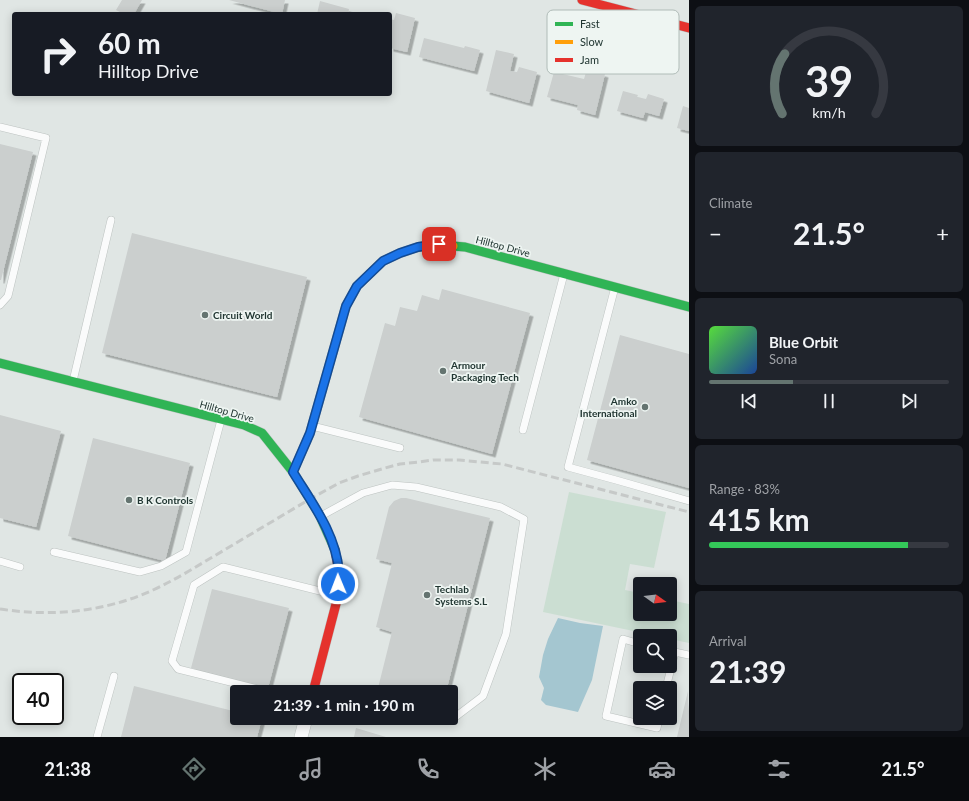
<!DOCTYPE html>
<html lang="en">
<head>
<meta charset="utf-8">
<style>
  body { margin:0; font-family:Lato,sans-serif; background:#20242c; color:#f1f3f6; height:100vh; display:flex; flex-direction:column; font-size:15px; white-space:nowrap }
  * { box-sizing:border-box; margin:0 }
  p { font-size:13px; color:#9ea1a6 }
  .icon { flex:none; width:22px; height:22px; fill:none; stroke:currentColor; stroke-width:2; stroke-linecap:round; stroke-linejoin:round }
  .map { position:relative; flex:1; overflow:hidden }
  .sheet { display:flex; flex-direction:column; gap:6px; padding:6px; background:#0d0f14; width:280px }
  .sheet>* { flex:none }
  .hud { position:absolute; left:12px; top:12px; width:380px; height:84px; border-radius:4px; box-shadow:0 2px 10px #0003; background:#171b24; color:#f1f3f6; overflow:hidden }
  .needle { width:26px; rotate:104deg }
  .fabs { position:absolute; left:633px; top:577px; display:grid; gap:8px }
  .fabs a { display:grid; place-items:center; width:44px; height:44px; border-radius:4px; background:#171b24; box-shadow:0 2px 10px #0003; font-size:20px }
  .speed { position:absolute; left:12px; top:673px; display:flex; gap:8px; font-size:20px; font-weight:700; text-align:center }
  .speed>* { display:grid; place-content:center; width:52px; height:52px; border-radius:50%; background:#171b24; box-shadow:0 2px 10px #0003; line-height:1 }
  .speed .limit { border:2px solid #111; border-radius:6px; background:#fff; color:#111 }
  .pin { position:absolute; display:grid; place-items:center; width:34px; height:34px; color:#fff; margin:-17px; border-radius:8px; box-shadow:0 2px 6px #0006 }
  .me { position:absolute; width:44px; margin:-22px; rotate:359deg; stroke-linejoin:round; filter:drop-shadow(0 0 3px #0008) }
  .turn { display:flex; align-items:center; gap:14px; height:84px; padding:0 20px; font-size:18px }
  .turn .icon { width:52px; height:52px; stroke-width:2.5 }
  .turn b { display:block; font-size:28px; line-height:34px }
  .big { font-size:30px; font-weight:700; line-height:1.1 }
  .sheet .card { flex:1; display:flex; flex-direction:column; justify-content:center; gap:6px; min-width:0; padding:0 14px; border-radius:6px; background:#20242c }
  .sheet .dial { align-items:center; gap:0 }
  .dial svg { height:104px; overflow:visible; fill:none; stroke:#363941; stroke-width:7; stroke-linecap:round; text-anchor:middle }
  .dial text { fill:#f1f3f6; stroke:none }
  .song { display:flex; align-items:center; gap:12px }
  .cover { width:48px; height:48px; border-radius:6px; background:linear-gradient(135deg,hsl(110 70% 55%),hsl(220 70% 35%)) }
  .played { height:4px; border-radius:2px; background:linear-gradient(90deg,#647470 35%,#363941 35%) }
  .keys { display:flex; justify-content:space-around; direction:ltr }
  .heat { display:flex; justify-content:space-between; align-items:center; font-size:22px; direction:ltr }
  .charge { height:6px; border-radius:3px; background:linear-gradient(90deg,#34c759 83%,#363941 0) }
  .trip { position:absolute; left:230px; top:685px; width:228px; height:40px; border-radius:4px; background:#171b24; box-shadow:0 2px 10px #0003; font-weight:700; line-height:40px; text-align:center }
  .dock { display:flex; height:64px; justify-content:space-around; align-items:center; background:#090b0e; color:#9ea1a6 }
  .dock .icon { width:28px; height:28px }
  .dock .on { color:#647470 }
  .dock b { font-size:18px; color:#f1f3f6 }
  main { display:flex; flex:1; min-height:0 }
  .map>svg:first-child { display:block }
</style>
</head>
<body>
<main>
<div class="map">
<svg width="689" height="737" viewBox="0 0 689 737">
  <defs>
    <filter id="shadow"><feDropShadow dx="3.5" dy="3.5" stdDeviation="0" flood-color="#0004"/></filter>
  </defs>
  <rect width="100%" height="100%" fill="#e0e6e4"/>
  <!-- green -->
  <path fill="#cbded2" d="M569,492L666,512L654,568L630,564L625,590L640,593V614H670V600L689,604V643L670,639V636H657L543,612Z"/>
  <!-- water -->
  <path fill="#a4c6d0" d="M558,618L580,623L603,626L592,680L578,712L546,705L541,700L544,688L539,677L543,655L548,639Z"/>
  <!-- building -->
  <path fill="#cbcfce" filter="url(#shadow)" d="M122,0H142L134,14H124L116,10Z
    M229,0H285L282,14Z
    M320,1L349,9L348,14H317Z
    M396,13L415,18L407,52L390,48V19L394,20Z
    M424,38L464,48L465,46L480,50L474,71L419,57Z
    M496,50L514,54L510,71L517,72L519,67L537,72L529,103L486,91Z
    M587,69L605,74L595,115L577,110L578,105L547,97L554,72L584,79Z
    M623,91L638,95L637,97L646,99L648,94L664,99L659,116L645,112L643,118L617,111Z
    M683,106L689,108V131L677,128Z
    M0,144L33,152L1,280H0Z
    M132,233L307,277L277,397L102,353Z
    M442,289L530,313L492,454L359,417L385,323L395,326L400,307L417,311L422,295L439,300Z
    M620,335L689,354V488L587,460Z
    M0,415L61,431L36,527L0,518Z
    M93,438L190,463L165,561L68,536Z
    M401,498H406L490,518L446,692H377L392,632L376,627L392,563L376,559L389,507L394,501Z
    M212,589L289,608L268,688L191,668Z
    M134,686L237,712V718H262L257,737H121Z
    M688,691L689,737H677Z
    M356,728L386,737H354Z"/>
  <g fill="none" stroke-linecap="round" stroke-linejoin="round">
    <defs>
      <path id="lane" d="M0,127L46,138L8,296L0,305
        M615,287L568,467L616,480L689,501
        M73,381L111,220
        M312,426L400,448
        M523,430L564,274
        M321,516L363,493L392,485L416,487L501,507L524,519L506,634L483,696L450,721L432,718
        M54,552L140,572L161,566L186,552L221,420
        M0,561L20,567
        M640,644L623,639L606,716L657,728L659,718
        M670,651L689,655
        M314,688L334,691L338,692
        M666,688L675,652
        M270,692L178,669L172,661L194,585L223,567L336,595
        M97,737L114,676"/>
      <path id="street" d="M301,737L306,718"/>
      <path id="fast" d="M453,246L465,247L689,307
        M0,363L244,425L262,433L293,472L319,514L335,550"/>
      <path id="slow" d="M293,472L310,433L346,306L357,286L383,261L400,253L418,247L439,244L453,246"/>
      <path id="jam" d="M582,0L689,28
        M313,692L336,604L339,572L335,550"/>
    </defs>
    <!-- lane casing -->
    <use href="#lane" stroke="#bdc3c1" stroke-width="8"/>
    <!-- street casing -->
    <use href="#street" stroke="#bdc3c1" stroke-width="14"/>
    <!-- fast casing -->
    <use href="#fast" stroke="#bdc3c1" stroke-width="10"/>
    <!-- slow casing -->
    <use href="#slow" stroke="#bdc3c1" stroke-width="10"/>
    <!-- jam casing -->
    <use href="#jam" stroke="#bdc3c1" stroke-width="10"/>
    <!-- lane -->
    <use href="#lane" stroke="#fafbfb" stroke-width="7"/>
    <!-- street -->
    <use href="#street" stroke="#fafbfb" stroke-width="13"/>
    <!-- fast -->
    <use href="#fast" stroke="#30b455" stroke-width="9"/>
    <!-- slow -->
    <use href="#slow" stroke="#ff9f0a" stroke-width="9"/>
    <!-- jam -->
    <use href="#jam" stroke="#e5322d" stroke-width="9"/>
    <!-- rail -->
    <path stroke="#c6c9c8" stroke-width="3" stroke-dasharray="8 4" stroke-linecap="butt" d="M0,609C52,617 105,612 153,590C166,584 177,578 189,571L310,499L339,483L358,476L385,468L400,464L419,462L433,460H459L502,464L689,512"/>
  </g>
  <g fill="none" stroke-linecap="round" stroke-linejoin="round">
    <defs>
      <path id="route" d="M338,584C338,580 339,575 339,572C336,534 312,503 293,472L310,433L346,306L357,286L383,261L400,253L418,247L439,244"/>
    </defs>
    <!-- route casing -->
    <use href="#route" stroke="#114b97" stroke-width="10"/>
    <!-- route -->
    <use href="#route" stroke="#1a73e8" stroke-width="7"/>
  </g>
  <!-- markers -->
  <g fill="#647470" stroke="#eef5f2" stroke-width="1.5">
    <circle cx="205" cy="315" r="4"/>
    <circle cx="443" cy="371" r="4"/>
    <circle cx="645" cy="407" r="4"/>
    <circle cx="129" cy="500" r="4"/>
    <circle cx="427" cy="595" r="4"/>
  </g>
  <g text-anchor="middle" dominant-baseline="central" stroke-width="3.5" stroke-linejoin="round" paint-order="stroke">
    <!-- street labels -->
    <g font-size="10" fill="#213632" stroke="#eef5f2">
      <text transform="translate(503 246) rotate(15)">Hilltop Drive</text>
      <text transform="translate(227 411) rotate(16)">Hilltop Drive</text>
    </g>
    <!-- poi labels -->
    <g font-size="10" font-weight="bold" fill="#213632" stroke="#eef5f2" text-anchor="start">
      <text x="213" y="315">Circuit World</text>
      <text x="451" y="365">Armour<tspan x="451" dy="12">Packaging Tech</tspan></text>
      <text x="637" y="401" text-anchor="end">Amko<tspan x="637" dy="12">International</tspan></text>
      <text x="137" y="500">B K Controls</text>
      <text x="435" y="589">Techlab<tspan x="435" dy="12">Systems S.L</tspan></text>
    </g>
  </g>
  <!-- legend -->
  <rect x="547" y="10" width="132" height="64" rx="6" fill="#eef5f2" stroke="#b0bcb8" stroke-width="1"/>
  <rect x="555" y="22" width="18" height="4" fill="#30b455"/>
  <rect x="555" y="40" width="18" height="4" fill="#ff9f0a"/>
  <rect x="555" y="58" width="18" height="4" fill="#e5322d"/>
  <g font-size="11" fill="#213632">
    <text x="580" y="28">Fast</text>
    <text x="580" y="46">Slow</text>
    <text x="580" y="64">Jam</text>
  </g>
</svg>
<div class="fabs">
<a><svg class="needle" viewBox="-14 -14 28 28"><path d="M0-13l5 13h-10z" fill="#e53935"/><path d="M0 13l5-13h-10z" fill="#9ea1a6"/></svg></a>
<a><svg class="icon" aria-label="search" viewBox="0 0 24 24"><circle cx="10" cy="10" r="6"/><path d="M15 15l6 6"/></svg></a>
<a><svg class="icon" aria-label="layers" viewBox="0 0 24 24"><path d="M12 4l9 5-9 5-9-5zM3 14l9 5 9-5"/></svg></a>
</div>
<div class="speed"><div class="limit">40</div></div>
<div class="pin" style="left:439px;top:244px;background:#d93025"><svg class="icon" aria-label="arrive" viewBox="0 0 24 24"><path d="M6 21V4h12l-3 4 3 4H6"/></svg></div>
<svg class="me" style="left:338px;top:584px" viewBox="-20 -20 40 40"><circle r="17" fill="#1a73e8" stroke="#fff" stroke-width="3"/><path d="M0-11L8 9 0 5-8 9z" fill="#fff"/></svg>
<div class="trip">21:39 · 1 min · 190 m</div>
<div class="hud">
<div class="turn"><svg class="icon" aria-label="right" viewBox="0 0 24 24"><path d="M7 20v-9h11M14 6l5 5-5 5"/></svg><div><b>60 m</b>Hilltop Drive</div></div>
</div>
</div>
<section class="sheet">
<div class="card dial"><svg viewBox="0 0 100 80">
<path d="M14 69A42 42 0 1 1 86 69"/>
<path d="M14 69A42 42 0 0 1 16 23" stroke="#647470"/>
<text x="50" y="56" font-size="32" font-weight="700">39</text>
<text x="50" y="72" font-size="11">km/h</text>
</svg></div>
<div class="card"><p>Climate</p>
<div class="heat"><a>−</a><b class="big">21.5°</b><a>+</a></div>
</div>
<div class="card">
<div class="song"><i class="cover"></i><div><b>Blue Orbit</b><p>Sona</p></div></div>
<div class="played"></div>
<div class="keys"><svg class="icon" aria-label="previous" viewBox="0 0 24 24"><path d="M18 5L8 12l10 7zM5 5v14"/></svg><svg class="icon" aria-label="pause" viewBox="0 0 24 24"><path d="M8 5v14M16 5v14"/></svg><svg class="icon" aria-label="next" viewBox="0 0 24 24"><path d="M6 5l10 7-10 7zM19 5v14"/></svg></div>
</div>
<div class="card"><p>Range · 83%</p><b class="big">415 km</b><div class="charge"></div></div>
<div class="card"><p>Arrival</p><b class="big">21:39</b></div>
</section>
</main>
<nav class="dock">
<b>21:38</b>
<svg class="icon on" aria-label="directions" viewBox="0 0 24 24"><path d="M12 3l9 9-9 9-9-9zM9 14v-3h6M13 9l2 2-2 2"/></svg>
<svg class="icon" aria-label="music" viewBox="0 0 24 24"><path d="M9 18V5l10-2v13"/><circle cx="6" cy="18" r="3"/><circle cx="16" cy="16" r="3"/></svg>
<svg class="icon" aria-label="phone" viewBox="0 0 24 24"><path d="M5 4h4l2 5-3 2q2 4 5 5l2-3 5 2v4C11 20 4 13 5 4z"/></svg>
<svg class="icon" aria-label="climate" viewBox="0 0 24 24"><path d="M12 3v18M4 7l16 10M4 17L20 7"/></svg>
<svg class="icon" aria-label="car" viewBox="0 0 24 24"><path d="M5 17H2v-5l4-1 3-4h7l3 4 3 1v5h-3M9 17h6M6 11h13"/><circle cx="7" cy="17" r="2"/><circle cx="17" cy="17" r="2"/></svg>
<svg class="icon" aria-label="filters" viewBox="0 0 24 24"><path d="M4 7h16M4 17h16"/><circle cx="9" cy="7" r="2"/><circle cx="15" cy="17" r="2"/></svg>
<b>21.5°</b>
</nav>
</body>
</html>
